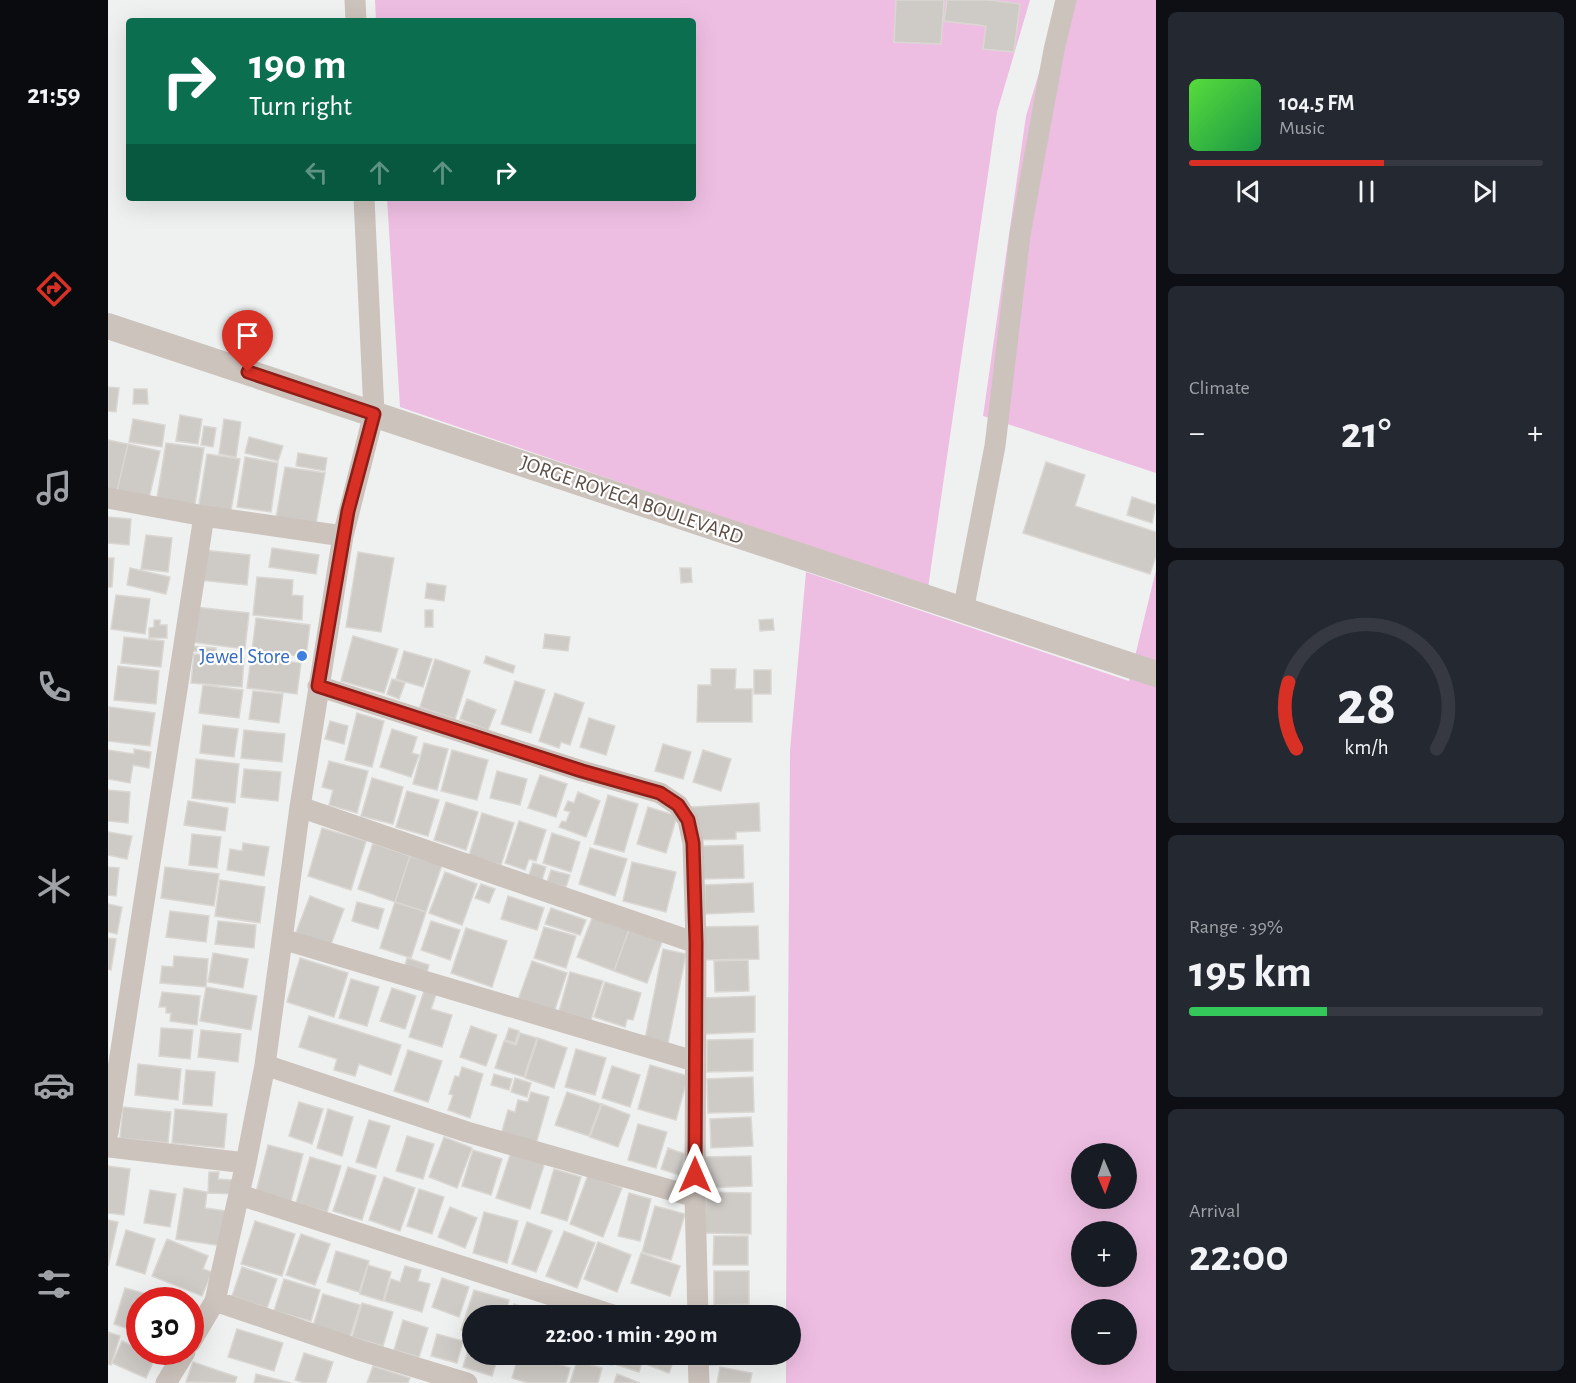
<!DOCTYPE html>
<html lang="en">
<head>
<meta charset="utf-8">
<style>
  body { margin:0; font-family:"Alegreya Sans",sans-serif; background:#242831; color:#f1f3f6; height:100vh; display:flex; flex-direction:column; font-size:22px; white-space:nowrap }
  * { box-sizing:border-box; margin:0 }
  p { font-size:20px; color:#9ea1a6 }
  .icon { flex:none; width:33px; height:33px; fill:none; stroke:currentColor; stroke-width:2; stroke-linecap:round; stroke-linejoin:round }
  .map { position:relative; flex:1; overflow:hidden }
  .panel { display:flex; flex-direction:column; gap:12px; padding:12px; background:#0d0f14; width:420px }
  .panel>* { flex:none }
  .hud { position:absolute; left:18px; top:18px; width:570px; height:183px; border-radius:6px; box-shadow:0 6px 24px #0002; background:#0b6e4f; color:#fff; overflow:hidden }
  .needle { width:39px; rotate:178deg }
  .buttons { position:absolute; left:963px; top:1143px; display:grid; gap:12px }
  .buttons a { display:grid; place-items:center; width:66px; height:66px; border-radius:50%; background:#171b24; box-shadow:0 6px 24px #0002; font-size:30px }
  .speed { position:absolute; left:18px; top:1287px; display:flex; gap:12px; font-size:30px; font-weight:700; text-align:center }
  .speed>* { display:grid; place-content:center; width:78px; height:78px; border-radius:50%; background:#171b24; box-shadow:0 6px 24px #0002; line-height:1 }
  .speed .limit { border:9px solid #d22; background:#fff; color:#111 }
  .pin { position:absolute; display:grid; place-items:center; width:51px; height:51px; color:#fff; margin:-62px -26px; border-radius:50% 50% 50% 0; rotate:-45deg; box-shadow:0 0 6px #0007 }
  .pin .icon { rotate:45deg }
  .me { position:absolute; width:66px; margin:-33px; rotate:0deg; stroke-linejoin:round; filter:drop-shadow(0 0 4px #0008) }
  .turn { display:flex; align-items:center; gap:21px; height:126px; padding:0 24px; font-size:27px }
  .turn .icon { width:78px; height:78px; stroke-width:2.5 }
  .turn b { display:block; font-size:42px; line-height:51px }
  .lanes { display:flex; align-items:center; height:57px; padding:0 24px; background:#0003; justify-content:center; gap:30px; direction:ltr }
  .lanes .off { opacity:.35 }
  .big { font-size:45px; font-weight:600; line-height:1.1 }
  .panel .widget { flex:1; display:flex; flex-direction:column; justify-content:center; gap:9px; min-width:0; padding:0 21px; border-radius:9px; background:#242831 }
  .panel .dial { align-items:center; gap:0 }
  .dial svg { height:156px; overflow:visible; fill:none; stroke:#363941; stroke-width:7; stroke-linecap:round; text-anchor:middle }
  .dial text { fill:#f1f3f6; stroke:none }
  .song { display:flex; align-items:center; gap:18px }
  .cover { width:72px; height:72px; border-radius:9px; background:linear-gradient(135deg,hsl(110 70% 55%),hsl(140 70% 35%)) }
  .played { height:6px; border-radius:3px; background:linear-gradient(90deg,#d93025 55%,#363941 55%) }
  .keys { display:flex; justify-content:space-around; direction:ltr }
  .heat { display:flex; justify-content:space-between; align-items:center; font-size:33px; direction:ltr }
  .charge { height:9px; border-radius:4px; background:linear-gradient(90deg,#34c759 39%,#363941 0) }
  .trip { position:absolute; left:354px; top:1305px; width:339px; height:60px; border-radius:30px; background:#171b24; box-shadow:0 6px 24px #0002; font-weight:600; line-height:60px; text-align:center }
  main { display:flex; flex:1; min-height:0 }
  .dock { display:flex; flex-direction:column; width:108px; justify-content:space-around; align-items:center; background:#090b0e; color:#9ea1a6 }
  .dock .icon { width:42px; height:42px }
  .dock .active { color:#d93025 }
  .dock b { font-size:27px; color:#f1f3f6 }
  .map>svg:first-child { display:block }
</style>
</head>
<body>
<main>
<nav class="dock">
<b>21:59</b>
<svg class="icon active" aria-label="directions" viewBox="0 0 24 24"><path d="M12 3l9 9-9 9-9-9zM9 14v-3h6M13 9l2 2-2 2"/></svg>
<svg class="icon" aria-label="music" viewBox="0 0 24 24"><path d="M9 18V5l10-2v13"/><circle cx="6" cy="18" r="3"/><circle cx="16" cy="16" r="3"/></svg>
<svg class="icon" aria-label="phone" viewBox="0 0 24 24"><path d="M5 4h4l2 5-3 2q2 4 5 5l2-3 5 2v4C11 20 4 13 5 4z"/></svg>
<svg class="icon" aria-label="climate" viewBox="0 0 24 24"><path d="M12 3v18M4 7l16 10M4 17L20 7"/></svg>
<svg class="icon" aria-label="car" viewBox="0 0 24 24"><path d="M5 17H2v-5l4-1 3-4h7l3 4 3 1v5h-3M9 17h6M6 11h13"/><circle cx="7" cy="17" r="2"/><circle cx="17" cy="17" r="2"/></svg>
<svg class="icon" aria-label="filters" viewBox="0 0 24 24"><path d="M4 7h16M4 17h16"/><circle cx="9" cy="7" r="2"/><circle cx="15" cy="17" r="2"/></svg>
</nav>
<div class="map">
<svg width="1048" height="1383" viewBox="0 0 1048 1383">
  <rect width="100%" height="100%" fill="#eff1f1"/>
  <!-- green -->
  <path fill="#eebee2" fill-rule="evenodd" d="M267,0H922L889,112L820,588L292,407L279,198H585V21H268Z
    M953,0H1048V473L875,416L918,116Z
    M1048,570V1383H678V1355L682,1354V1316L678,1315L682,750L698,572L1021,681ZM974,1154H1018V1198H974ZM974,1232H1018V1276H974ZM974,1310H1018V1354H974Z"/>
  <!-- building -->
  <path fill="#cecac6" stroke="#dad7d3" stroke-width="1.5" d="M788,0H836L833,44L786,42Z
    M839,0H881L912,4L906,52L875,49L878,26L836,21Z
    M0,387L11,388L8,412L0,411Z
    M26,389H39L40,404H25Z
    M72,415L94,419L90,444L68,441Z
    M25,419L57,425L54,447L21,442Z
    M116,419L133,422L128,457L111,454Z
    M96,426L108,428L105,447L93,445Z
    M141,437L175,446L170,461L137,453Z
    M0,440L20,444L9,491L0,489Z
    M58,443L96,448L86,510L48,504Z
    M20,444L52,451L41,498L9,491Z
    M190,453L219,458L217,471L188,466Z
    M99,454L132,459L122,516L90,511Z
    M137,457L170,463L163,512L129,507Z
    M938,462L977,475L967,506L1048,532V556L1042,574L915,533Z
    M177,467L217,473L208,524L168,518Z
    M1024,497L1048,505L1044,523L1019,515Z
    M0,517L23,519L21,545L0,543Z
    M38,535L64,538L60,572L33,569Z
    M164,548L211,555L208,574L161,567Z
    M95,550L142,555L139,585L91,580Z
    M250,552L286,558L273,632L238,627Z
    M0,558H6L4,587H0Z
    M22,568L62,577L58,594L19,585Z
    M572,568H583L584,582L573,583Z
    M149,577L185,580L184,595L195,596L194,620L145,615Z
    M319,583L338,586L336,601L317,598Z
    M8,595L42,599L37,634L3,629Z
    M87,607L141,613L137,649L83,642Z
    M317,610H325V627H317Z
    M148,618L202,625L198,657L144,650Z
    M665,619L666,630L652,631L651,620Z
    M46,620H52V625H59V638H41V628L46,627Z
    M437,634L462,637L460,651L435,648Z
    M245,636L290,649L276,693L233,681Z
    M16,637L56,641L53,667L13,663Z
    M82,646L108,648V653L82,651Z
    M296,651L324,659L315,687L288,679Z
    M86,654L136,659L134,687L83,683Z
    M378,656L407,666L405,673L376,663Z
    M143,658L193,663L189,694L139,688Z
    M327,659L362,671L347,719L312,707Z
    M10,666L51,671L48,704L6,700Z
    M603,669H628L627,689H644V722H589L590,685H603Z
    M646,670H663V694H646Z
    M284,679L297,683L291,699L279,694Z
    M407,681L437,690L423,733L393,724Z
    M95,685L135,690L131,718L91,713Z
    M145,691L175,694L171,723L141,719Z
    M447,693L476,703L462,745L453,742L451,748L431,741Z
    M359,699L388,710L380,730L352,719Z
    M1,707L47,713L42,746L0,741Z
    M249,713L276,721L264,767L237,760Z
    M481,718L507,726L498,755L472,747Z
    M222,721L240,726L236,744L217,739Z
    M95,725L130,729L126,757L92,753Z
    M284,729L309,737L304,753L311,755L303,777L272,767Z
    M136,730L177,734L174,762L133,758Z
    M316,743L340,749L329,790L305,784Z
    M555,744L583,752L575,779L547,771Z
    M26,749L43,752L41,768L25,765L22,783L0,779V750L26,754Z
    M344,750L380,760L369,800L333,791Z
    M595,750L623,759L613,791L585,782Z
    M88,759L131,764L127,803L84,798Z
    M221,761L260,771L249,813L221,805L225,790L214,787Z
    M136,769L173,772L170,801L133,797Z
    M389,771L419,779L412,805L382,798Z
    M432,775L459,784L448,817L420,808Z
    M264,778L295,787L285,824L253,816Z
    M0,790L22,792L20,823L0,821Z
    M299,791L331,800L320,836L288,827Z
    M470,792L492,801L478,837L451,827L454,821L458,822L462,812L456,810L460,801L466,803Z
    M500,795L530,804L516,852L486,844Z
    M80,801L120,808L117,831L76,825Z
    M338,802L370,812L358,850L326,840Z
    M651,803L652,831L628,832V839L586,840L584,807Z
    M540,807L569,816L558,853L529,844Z
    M374,813L406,823L393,865L361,856Z
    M411,821L438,830L428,861L421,859L417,870L397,863Z
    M214,828L258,841L243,890L200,876Z
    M0,832L24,836L19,859L0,855Z
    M444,833L472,842L463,872L435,863Z
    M84,834L113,837L109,868L81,865Z
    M135,843L161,847L156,876L119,870L122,849L134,851Z
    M265,843L302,856L287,902L250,889Z
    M635,845L636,878L595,879L594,846Z
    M482,848L519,859L507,896L471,884Z
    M302,856L334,865L318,912L287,902Z
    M524,862L568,872L558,912L515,901Z
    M425,863L438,867L433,883L420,878Z
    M0,867L11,868L8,896L0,895Z
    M57,867L111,874L106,906L53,898Z
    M443,870L462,875L458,887L439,882Z
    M337,872L369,884L354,925L321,913Z
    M112,880L157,887L152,923L107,916Z
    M645,883L646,912L597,914V885Z
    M373,884L387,889L381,903L367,898Z
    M202,896L236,909L222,947L187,935Z
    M400,896L436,908L429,930L393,919Z
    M249,902L276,909L270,929L244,921Z
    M287,902L318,912L303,958L272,948Z
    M0,904L14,907L9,934L0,932Z
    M443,908L478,920L472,935L437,924Z
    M62,911L101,916L98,942L58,937Z
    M486,913L522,927L506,971L469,957Z
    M110,921L148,925L146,948L107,944Z
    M323,921L352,930L342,960L313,950Z
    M650,926L651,959L589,960L588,927Z
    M436,927L468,936L458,968L426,958Z
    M522,927L555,939L539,983L506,971Z
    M358,928L399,941L384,987L343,973Z
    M0,938L8,939L3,970L0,969Z
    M555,949L578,954L560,1043L537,1039Z
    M105,953L140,959L135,988L100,982Z
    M66,956L100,959L98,987L52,983L54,966L65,967Z
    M192,958L240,973L226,1017L179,1002Z
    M299,958L321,965L318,976L296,969Z
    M640,960L641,991L607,992L606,961Z
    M424,961L459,973L446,1012L410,1000Z
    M462,972L495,981L483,1020L451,1011Z
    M243,979L271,987L259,1026L231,1018Z
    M497,982L533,993L525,1020L519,1019L517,1027L486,1017Z
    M98,987L149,996L143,1030L92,1021Z
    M284,988L308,996L297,1029L272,1021Z
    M316,991L328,995L323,1009L344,1015L334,1047L301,1037Z
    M54,992L92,996L89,1025L62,1021L63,1013H58V1007H51Z
    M647,996V1032L597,1034L596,998Z
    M201,1016L293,1045L283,1075L251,1064L247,1076L226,1070L229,1059L191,1047Z
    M363,1026L389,1035L378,1066L352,1057Z
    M53,1028L85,1030L82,1059L51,1056Z
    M401,1028L411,1031L407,1043L397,1040Z
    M93,1030L133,1034L130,1062L90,1057Z
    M412,1033L429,1038L416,1077L387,1068L396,1041L408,1045Z
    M430,1038L459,1048L446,1088L417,1078Z
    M645,1039V1071L599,1072V1040Z
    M468,1049L498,1058L487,1095L457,1087Z
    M300,1050L334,1061L320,1102L286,1091Z
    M30,1064L73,1069L70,1100L27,1095Z
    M542,1065L580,1076L568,1120L530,1109Z
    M504,1066L532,1075L522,1107L494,1098Z
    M354,1067L375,1074L362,1118L340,1110L345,1095L341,1094L347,1076L351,1077Z
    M78,1070L107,1072L104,1106L75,1104Z
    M386,1074L404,1079L401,1090L383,1085Z
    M645,1077L646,1112L600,1113L599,1079Z
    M407,1078L423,1083L419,1097L403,1092Z
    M423,1092L441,1097L428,1144L393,1135L400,1110L407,1112L410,1100L420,1102Z
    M459,1092L493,1104L481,1136L447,1125Z
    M191,1102L215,1109L204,1144L181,1136Z
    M494,1104L522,1115L510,1147L482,1137Z
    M15,1107L63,1112L60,1143L12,1138Z
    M67,1109L119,1114L116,1148L64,1143Z
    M220,1109L245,1117L234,1156L209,1148Z
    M643,1117L645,1146L603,1148L602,1119Z
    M261,1120L282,1126L268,1168L248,1162Z
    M530,1124L559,1132L548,1168L520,1160Z
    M299,1136L326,1144L315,1179L288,1171Z
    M336,1137L364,1148L349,1188L321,1177Z
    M160,1145L195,1154L183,1201L148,1192Z
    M560,1148L577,1154L571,1175L553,1169Z
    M365,1150L394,1159L383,1195L354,1186Z
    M403,1152L437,1162L422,1209L388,1198Z
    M643,1156L644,1186L597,1188L596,1157Z
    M202,1157L233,1166L219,1212L188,1203Z
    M0,1166L22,1169L16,1215L0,1213Z
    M240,1167L268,1176L254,1220L225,1211Z
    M446,1169L473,1177L459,1221L433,1213Z
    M101,1172H111L110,1179L125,1180V1194L100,1193Z
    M480,1175L514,1188L495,1237L462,1224Z
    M276,1177L307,1188L292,1231L261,1220Z
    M76,1188L99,1192L97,1208L118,1211L114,1246L68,1239Z
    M311,1189L336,1197L324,1234L299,1226Z
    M42,1190L68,1194L62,1227L36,1223Z
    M598,1192L643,1193V1234L597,1233Z
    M521,1193L543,1199L532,1241L510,1236Z
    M547,1206L577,1214L563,1260L534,1252Z
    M342,1207L369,1218L357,1248L330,1237Z
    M376,1212L410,1221L399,1263L365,1253Z
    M0,1220L10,1222L0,1266Z
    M147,1221L187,1234L174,1276L133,1264Z
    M419,1222L444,1231L428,1272L404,1264Z
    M18,1230L47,1239L37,1274L8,1265Z
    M456,1231L487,1243L469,1288L438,1276Z
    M193,1234L222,1244L207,1285L178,1275Z
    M606,1236H640V1265H605Z
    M59,1239L100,1256L95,1269L104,1272L94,1296L44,1276Z
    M490,1242L523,1255L509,1292L476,1279Z
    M228,1251L261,1261L251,1292L219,1282Z
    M533,1253L572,1266L562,1296L523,1283Z
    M260,1265L283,1272L275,1301L252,1294Z
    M297,1266L313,1270L310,1281L322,1284L314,1312L276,1301L283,1279L292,1282Z
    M134,1267L169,1279L159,1308L124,1296Z
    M606,1271H641V1304L606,1305Z
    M334,1278L361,1287L351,1317L324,1307Z
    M176,1279L212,1290L203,1321L166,1311Z
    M17,1288L42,1295L40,1300H32L30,1332L6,1324Z
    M366,1290L401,1300L397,1316H364V1333L353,1330Z
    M215,1294L252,1305L242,1337L205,1326Z
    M254,1303L285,1312L275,1346L244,1337Z
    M406,1304L434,1313L433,1316H402Z
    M643,1310L644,1316H593V1312Z
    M295,1320L320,1328L311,1357L286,1350Z
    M129,1329L175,1343L166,1371L120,1357Z
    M0,1332L12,1336L3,1365L0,1364Z
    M329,1334L355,1341L349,1363L323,1356Z
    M363,1340L364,1354H391L384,1376L355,1367Z
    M14,1341L32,1349V1352H38L48,1356L38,1378L4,1363Z
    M196,1353L225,1362L218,1383H196L187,1380Z
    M411,1354H421L462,1368L458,1383H420L404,1378Z
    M471,1354H507L504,1365L471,1356Z
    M512,1354H537L531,1372L509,1365Z
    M544,1354H568L561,1373L540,1365Z
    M601,1354H645L646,1363L601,1365Z
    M469,1361L494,1368L490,1383H462Z
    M85,1362L129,1377L127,1383L78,1382Z
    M265,1366L302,1378L300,1383H259Z
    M612,1367L644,1373L642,1383H609Z
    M148,1374L183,1383H146Z
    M509,1374L532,1383H506Z"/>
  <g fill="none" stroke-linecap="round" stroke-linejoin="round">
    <!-- minor -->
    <path stroke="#cdc3bd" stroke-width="21" d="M247,0L248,21
      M0,498L96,516L235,536
      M855,611L887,446L912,235L946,50L958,0
      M210,686L474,771L552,793L570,805L580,820L585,843L588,943L587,1197L590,1316
      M192,807L588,943
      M174,939L586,1061
      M157,1065L359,1132L587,1197
      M0,1133L96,516
      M0,1147L138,1163
      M132,1195L508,1316
      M107,1301L254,1351L359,1383
      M82,1343L107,1301L138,1163L157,1065L192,807L235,536L266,413L256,198
      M590,1354L591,1383
      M58,1383L77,1352"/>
    <!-- tertiary -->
    <path stroke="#cdc3bd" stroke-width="26" d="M0,326L1048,674"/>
  </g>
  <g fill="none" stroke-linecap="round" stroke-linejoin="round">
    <defs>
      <path id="route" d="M140,372L266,414L240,511L210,686L474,771L552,793L570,805L580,820L585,843L588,943L587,1175"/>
    </defs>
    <!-- route casing -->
    <use href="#route" stroke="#8d1f18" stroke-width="15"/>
    <!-- route -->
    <use href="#route" stroke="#d93025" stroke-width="10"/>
  </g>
  <!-- markers -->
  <circle fill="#3f7fe0" stroke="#fff" stroke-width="2" cx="194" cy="656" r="6"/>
  <g text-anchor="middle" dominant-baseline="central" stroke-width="4.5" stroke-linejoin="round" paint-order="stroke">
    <!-- street labels -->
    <g font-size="21" fill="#5c4e47" stroke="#fff">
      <text transform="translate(524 500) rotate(19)">JORGE ROYECA BOULEVARD</text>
    </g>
    <!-- shop labels -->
    <g font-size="21" fill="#366cbe" stroke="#fff" text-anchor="end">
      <text x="182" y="656">Jewel Store</text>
    </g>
  </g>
</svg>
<div class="buttons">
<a><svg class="needle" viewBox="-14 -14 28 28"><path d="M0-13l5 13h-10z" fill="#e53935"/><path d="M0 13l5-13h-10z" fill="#9ea1a6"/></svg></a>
<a>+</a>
<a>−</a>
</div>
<div class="speed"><div class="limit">30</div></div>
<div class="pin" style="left:140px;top:372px;background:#d93025"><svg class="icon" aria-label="arrive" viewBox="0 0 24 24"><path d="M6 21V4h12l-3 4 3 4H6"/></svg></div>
<svg class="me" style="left:587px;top:1175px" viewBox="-20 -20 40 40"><path d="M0-17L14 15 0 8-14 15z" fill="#d93025" stroke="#fff" stroke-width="4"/></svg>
<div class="trip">22:00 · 1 min · 290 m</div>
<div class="hud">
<div class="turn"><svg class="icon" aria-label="right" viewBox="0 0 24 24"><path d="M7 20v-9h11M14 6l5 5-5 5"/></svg><div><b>190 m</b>Turn right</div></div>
<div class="lanes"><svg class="icon off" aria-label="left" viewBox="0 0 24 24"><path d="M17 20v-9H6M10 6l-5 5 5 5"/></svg><svg class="icon off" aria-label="ahead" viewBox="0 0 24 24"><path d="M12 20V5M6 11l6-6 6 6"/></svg><svg class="icon off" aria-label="ahead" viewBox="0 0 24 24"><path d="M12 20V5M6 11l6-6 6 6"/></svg><svg class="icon" aria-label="right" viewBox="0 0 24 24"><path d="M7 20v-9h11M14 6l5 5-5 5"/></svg></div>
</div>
</div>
<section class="panel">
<div class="widget">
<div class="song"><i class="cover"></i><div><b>104.5 FM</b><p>Music</p></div></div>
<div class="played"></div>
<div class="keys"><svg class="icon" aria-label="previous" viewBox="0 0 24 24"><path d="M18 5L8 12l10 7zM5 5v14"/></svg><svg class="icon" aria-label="pause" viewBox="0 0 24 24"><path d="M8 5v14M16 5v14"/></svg><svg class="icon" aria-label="next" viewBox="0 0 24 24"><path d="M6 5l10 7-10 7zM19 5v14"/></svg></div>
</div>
<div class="widget"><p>Climate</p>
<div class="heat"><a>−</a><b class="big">21°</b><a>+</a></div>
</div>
<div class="widget dial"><svg viewBox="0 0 100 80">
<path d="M14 69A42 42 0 1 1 86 69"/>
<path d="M14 69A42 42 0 0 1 10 35" stroke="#d93025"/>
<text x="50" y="56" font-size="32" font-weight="700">28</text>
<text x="50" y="72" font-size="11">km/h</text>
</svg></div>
<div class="widget"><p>Range · 39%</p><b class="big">195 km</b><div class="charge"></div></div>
<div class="widget"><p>Arrival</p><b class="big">22:00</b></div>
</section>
</main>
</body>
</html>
